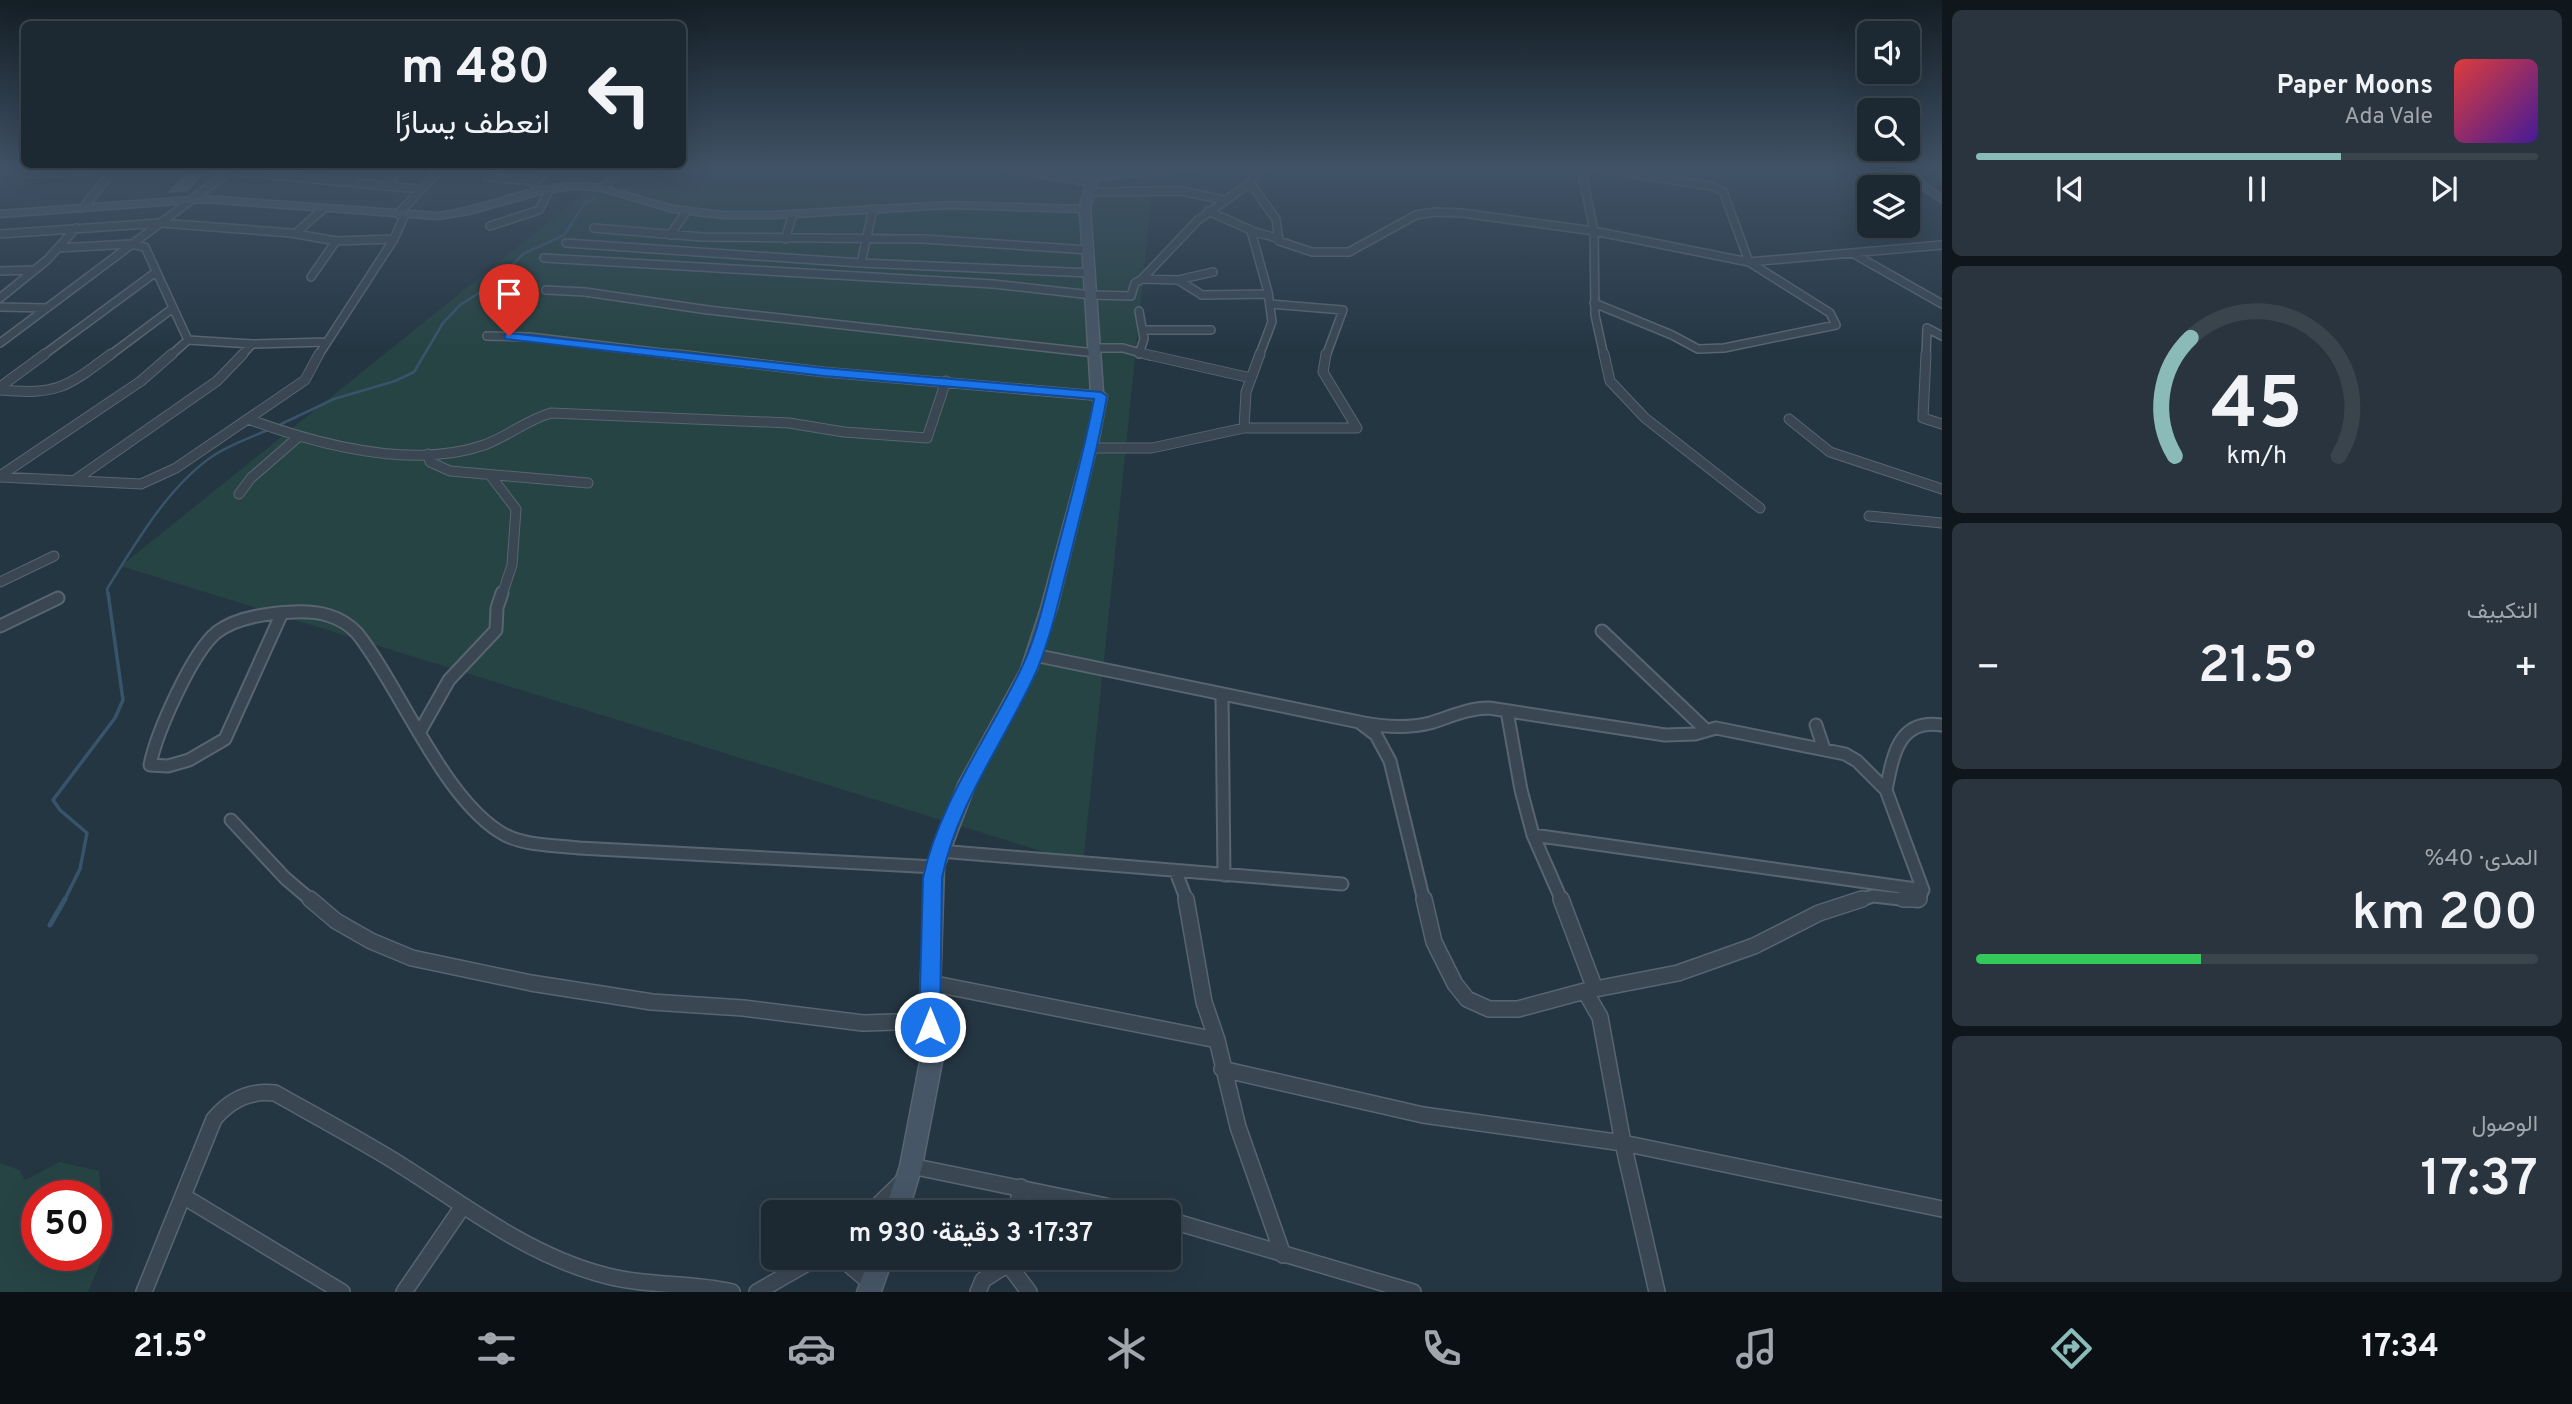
<!DOCTYPE html>
<html lang="ar">
<head>
<meta charset="utf-8">
<style>
  body { margin:0; font-family:Overpass,Vazirmatn,sans-serif; background:#29343e; color:#f1f3f6; direction:rtl; height:100vh; display:flex; flex-direction:column; font-size:26px; white-space:nowrap }
  * { box-sizing:border-box; margin:0 }
  p { font-size:23px; color:#a0a6ac }
  .icon { flex:none; width:38px; height:38px; fill:none; stroke:currentColor; stroke-width:2; stroke-linecap:round; stroke-linejoin:round }
  .map { position:relative; flex:1; overflow:hidden; direction:ltr }
  .details { display:flex; flex-direction:column; gap:10px; padding:10px; background:#0f161c; width:630px }
  .details>* { flex:none }
  .hud { position:absolute; left:21px; top:21px; width:665px; height:147px; border-radius:10px; box-shadow:0 7px 28px #0002,0 0 0 2px #3a444d; direction:rtl; background:#1c2832; color:#f1f3f6; overflow:hidden }
  .controls { position:absolute; left:1857px; top:21px; display:grid; gap:14px }
  .controls a { display:grid; place-items:center; width:63px; height:63px; border-radius:10px; background:#1c2832; box-shadow:0 7px 28px #0002,0 0 0 2px #3a444d; font-size:35px }
  .speed { position:absolute; left:21px; top:1180px; display:flex; gap:14px; font-size:35px; font-weight:700; text-align:center }
  .speed>* { display:grid; place-content:center; width:91px; height:91px; border-radius:50%; background:#1c2832; box-shadow:0 7px 28px #0002,0 0 0 2px #3a444d; line-height:1 }
  .speed .limit { border:10px solid #d22; background:#fff; color:#111 }
  .pin { position:absolute; display:grid; place-items:center; width:60px; height:60px; color:#fff; margin:-72px -30px; border-radius:50% 50% 50% 0; rotate:-45deg; box-shadow:0 0 7px #0007 }
  .pin .icon { rotate:45deg }
  .me { position:absolute; width:77px; margin:-38px; rotate:0deg; stroke-linejoin:round; filter:drop-shadow(0 0 5px #0008) }
  .turn { display:flex; align-items:center; gap:24px; height:147px; padding:0 21px; font-size:32px }
  .turn .icon { width:91px; height:91px; stroke-width:2.5 }
  .turn b { display:block; font-size:49px; line-height:60px }
  .big { font-size:52px; font-weight:600; line-height:1.1 }
  .details .widget { flex:1; display:flex; flex-direction:column; justify-content:center; gap:10px; min-width:0; padding:0 24px; border-radius:10px; background:#29343e }
  .details .dial { align-items:center; gap:0 }
  .dial svg { height:182px; overflow:visible; fill:none; stroke:#3a444d; stroke-width:7; stroke-linecap:round; text-anchor:middle }
  .dial text { fill:#f1f3f6; stroke:none }
  .song { display:flex; align-items:center; gap:21px }
  .cover { width:84px; height:84px; border-radius:10px; background:linear-gradient(135deg,hsl(0 70% 55%),hsl(260 70% 35%)) }
  .played { height:7px; border-radius:4px; background:linear-gradient(90deg,#8bbbb9 65%,#3a444d 65%) }
  .keys { display:flex; justify-content:space-around; direction:ltr }
  .heat { display:flex; justify-content:space-between; align-items:center; font-size:38px; direction:ltr }
  .charge { height:10px; border-radius:5px; background:linear-gradient(90deg,#34c759 40%,#3a444d 0) }
  .trip { position:absolute; left:761px; top:1200px; width:420px; height:70px; border-radius:10px; background:#1c2832; box-shadow:0 7px 28px #0002,0 0 0 2px #3a444d; font-weight:600; line-height:70px; text-align:center; direction:rtl }
  .menu { display:flex; height:112px; justify-content:space-around; align-items:center; background:#0b1014; color:#a0a6ac }
  .menu .icon { width:49px; height:49px }
  .menu .selected { color:#8bbbb9 }
  .menu b { font-size:32px; color:#f1f3f6 }
  main { display:flex; flex:1; min-height:0 }
  .map>svg:first-child { display:block }
</style>
</head>
<body>
<main>
<section class="details">
<div class="widget">
<div class="song"><i class="cover"></i><div><b>Paper Moons</b><p>Ada Vale</p></div></div>
<div class="played"></div>
<div class="keys"><svg class="icon" aria-label="previous" viewBox="0 0 24 24"><path d="M18 5L8 12l10 7zM5 5v14"/></svg><svg class="icon" aria-label="pause" viewBox="0 0 24 24"><path d="M8 5v14M16 5v14"/></svg><svg class="icon" aria-label="next" viewBox="0 0 24 24"><path d="M6 5l10 7-10 7zM19 5v14"/></svg></div>
</div>
<div class="widget dial"><svg viewBox="0 0 100 80">
<path d="M14 69A42 42 0 1 1 86 69"/>
<path d="M14 69A42 42 0 0 1 21 17" stroke="#8bbbb9"/>
<text x="50" y="56" font-size="32" font-weight="700">45</text>
<text x="50" y="72" font-size="11">km/h</text>
</svg></div>
<div class="widget"><p>التكييف</p>
<div class="heat"><a>−</a><b class="big">21.5°</b><a>+</a></div>
</div>
<div class="widget"><p>المدى · 40%</p><b class="big">200 km</b><div class="charge"></div></div>
<div class="widget"><p>الوصول</p><b class="big">17:37</b></div>
</section>
<div class="map">
<svg width="1942" height="1292" viewBox="0 0 1942 1292">
  <rect width="100%" height="100%" fill="#253643"/>
  <!-- green -->
  <path fill="#274444" fill-rule="evenodd" d="M592,187L1152,192L1083,864L121,566Z
    M60,1162L99,1171L106,1249L88,1292H0V1163L19,1170L25,1180ZM37,1195H96V1255H37Z"/>
  <g fill="none" stroke-linecap="round" stroke-linejoin="round">
    <!-- stream-far2 -->
    <path stroke="#38546b" stroke-width="2.5" d="M277,426L334,399L395,381L414,372L443,323L460,305L496,282L523,254L564,235L585,203L596,198
      M108,595L107,589C135,544 170,483 216,454C232,444 252,437 270,429"/>
    <!-- stream-far1 -->
    <path stroke="#38546b" stroke-width="3.5" d="M64,901L80,869L87,833L60,810L53,800L115,718L123,700L108,593"/>
    <!-- stream -->
    <path stroke="#38546b" stroke-width="5" d="M50,925L65,899"/>
  </g>
  <!-- building -->
  <path fill="#4c5d6c" stroke="#202e3a" stroke-width="2" d="M207,172L188,193L164,194L184,173Z"/>
  <g fill="none" stroke-linecap="round" stroke-linejoin="round">
    <defs>
      <path id="street-far3" d="M0,168L38,174L114,169
        M1008,168L1091,182
        M1590,168L1582,173L1594,231L1595,315L1604,356
        M230,171L419,189
        M487,177L535,181
        M350,182L362,168
        M1250,183L1276,219L1279,241L1312,252H1349L1416,215L1435,212L1462,213L1594,231L1749,262L1942,245
        M385,186L400,168
        M536,187L535,181L550,168
        M604,187L623,168
        M1088,192L1181,191L1224,200
        M83,208L115,168
        M1208,211L1255,232L1277,238
        M398,214L441,168
        M490,226L539,210L550,189
        M594,228L702,237L923,239L1089,250
        M1251,231L1268,292L1272,322L1259,356
        M296,233L324,208
        M0,234L161,223L291,233L336,241L394,239
        M670,235L686,212
        M785,239L793,214
        M566,243L861,263L1091,273
        M58,248L131,244L145,247L188,340L252,344L326,342
        M1852,253L1942,304
        M544,258L993,284L1092,295L1131,296L1135,283L1142,279L1198,220L1250,183L1261,168
        M861,263L873,209
        M0,271L34,270
        M311,277L336,241
        M1142,279L1178,280L1202,295L1268,294
        M1178,280L1213,272
        M546,290L585,292L708,310L1095,353
        M0,298L47,260L76,228
        M1594,303L1672,335L1698,349L1724,348L1836,325L1830,313L1749,262L1723,191L1711,186L1596,168
        M1270,304L1343,310L1326,356
        M0,307L47,308
        M1139,311L1144,339L1139,354
        M1143,330H1211
        M487,336L530,337L687,356
        M0,343L234,168
        M1095,348H1123L1151,356
        M42,356L156,272
        M109,356L173,308
        M170,356L188,340
        M241,356L252,344
        M318,356L394,239L405,214
        M1926,356L1927,328L1942,336"/>
      <path id="street-far2" d="M673,354L824,372L1101,396
        M1145,354L1251,378
        M1326,354L1323,372L1357,428
        M1604,354L1610,381L1645,418L1760,508
        M1926,354L1923,418L1942,424
        M0,387L45,354
        M0,390C57,395 66,388 111,354
        M248,419C316,444 412,470 484,445C507,437 526,420 551,413L789,423L844,432L927,438L946,381
        M1789,419L1830,452L1942,489
        M1244,428L1246,392L1260,354
        M1090,448H1152L1244,428H1357
        M428,454L430,462L450,471L588,483
        M490,475L516,509L512,565L502,595
        M0,476L141,381L172,354
        M0,477L141,484L176,468L305,380L319,354
        M75,480L217,381L243,354
        M239,494L251,478L297,438
        M1869,516L1942,523
        M0,582L54,556"/>
      <path id="street-far1" d="M282,613L225,739L189,760L168,766L150,765C156,734 192,652 217,632C237,617 269,613 294,612C318,611 340,615 357,633C401,688 444,802 505,835C527,846 555,845 579,848L935,867
        M0,626L58,598
        M1602,631L1706,730
        M1034,655L1359,722
        M1222,694L1224,875
        M1507,711L1521,790L1533,835L1562,901
        M1359,722C1383,727 1406,729 1430,723C1450,717 1468,708 1489,708L1665,735L1695,734L1716,728L1845,754L1857,761L1886,790L1923,890L1918,901L1873,896L1857,901
        M1359,722L1376,735L1390,761L1424,901
        M1816,725L1824,749
        M419,733L449,680L496,630L497,608L502,593
        M1886,790C1893,756 1898,718 1942,725
        M231,820L285,878L312,901
        M1533,835L1923,890
        M939,851L1342,884
        M1176,872L1187,901"/>
      <path id="street" d="M310,899L336,921L371,941L412,958L531,983L652,1002L743,1008L863,1023L929,1021
        M1186,899L1204,1002L1217,1040L1238,1127L1283,1255
        M1424,899L1434,942L1455,984L1467,999L1489,1009H1518L1585,991L1678,973L1754,946L1819,913L1862,899
        M1561,899L1595,989
        M1903,899H1919
        M930,983L1217,1040
        M1585,991L1600,1017L1623,1143L1657,1292
        M1222,1069L1423,1115L1623,1143L1942,1209
        M911,1166L1140,1213
        M183,1196L342,1292
        M870,1213L901,1183
        M1016,1213L1021,1187
        M1169,1220L1413,1292
        M841,1258L872,1284
        M1009,1258L1008,1264L1029,1292
        M144,1292L214,1119C230,1100 250,1090 275,1093C314,1115 353,1136 391,1159C458,1200 523,1253 600,1274C644,1287 689,1282 732,1292
        M404,1292L463,1206
        M757,1292L816,1258
        M978,1292L983,1280L1008,1264"/>
      <path id="secondary" d="M1090,168H1100L1098,175L1165,168H1197L1192,171L1097,180L1090,207L1103,392L1107,396L1099,438L1057,608L1037,669L976,783L944,867L939,1021L942,1062L922,1166L908,1213H884L900,1166L920,1062L919,1021L926,867L959,782L1021,669L1041,608L1087,438L1095,398L1091,394L1080,212L950,208L775,218H723L673,212L599,190L571,189L544,193L469,214L438,219L204,202L0,217V211L204,196L438,213C480,208 519,189 560,184C575,183 590,184 604,184L609,188L673,206L723,212H775L950,202L1080,206Z
        M1902,168H1912L1928,186L1942,195V202L1922,190Z
        M869,1258H893L881,1292H857Z"/>
    </defs>
    <!-- street-far3 casing -->
    <use href="#street-far3" stroke="#586570" stroke-width="10"/>
    <!-- street-far2 casing -->
    <use href="#street-far2" stroke="#586570" stroke-width="11"/>
    <!-- street-far1 casing -->
    <use href="#street-far1" stroke="#586570" stroke-width="15"/>
    <!-- street casing -->
    <use href="#street" stroke="#586570" stroke-width="18"/>
    <!-- secondary casing -->
    <use href="#secondary" stroke="#586570" stroke-width="3"/>
    <!-- street-far3 -->
    <use href="#street-far3" stroke="#3a4753" stroke-width="7"/>
    <!-- street-far2 -->
    <use href="#street-far2" stroke="#3a4753" stroke-width="9"/>
    <!-- street-far1 -->
    <use href="#street-far1" stroke="#3a4753" stroke-width="11"/>
    <!-- street -->
    <use href="#street" stroke="#3a4753" stroke-width="15"/>
    <!-- secondary -->
    <use href="#secondary" fill="#475666" fill-rule="evenodd"/>
  </g>
  <!-- sky -->
  <linearGradient id="sky" x2="0" y2="1"><stop stop-color="#141e25"/><stop offset="0.48" stop-color="#405266"/><stop offset="1" stop-color="#405266" stop-opacity="0"/></linearGradient>
  <rect width="1942" height="349" fill="url(#sky)"/>
  <!-- route -->
  <path fill="#1a73e8" stroke="#114b97" stroke-width="2" d="M509,333L824,368L1101,392L1107,396C1098,450 1083,503 1070,557C1060,594 1052,634 1037,670C1006,740 957,802 942,878L940,1027L937,1034L930,1037L922,1034L919,1027L923,878C939,803 987,739 1020,671C1037,637 1045,596 1055,559C1069,506 1084,453 1094,399L824,376L505,339V334Z"/>
</svg>
<div class="controls">
<a><svg class="icon" aria-label="sound" viewBox="0 0 24 24"><path d="M4 9h4l5-4v14l-5-4H4zM17 9q2 3 0 6"/></svg></a>
<a><svg class="icon" aria-label="search" viewBox="0 0 24 24"><circle cx="10" cy="10" r="6"/><path d="M15 15l6 6"/></svg></a>
<a><svg class="icon" aria-label="layers" viewBox="0 0 24 24"><path d="M12 4l9 5-9 5-9-5zM3 14l9 5 9-5"/></svg></a>
</div>
<div class="speed"><div class="limit">50</div></div>
<div class="pin" style="left:509px;top:336px;background:#d93025"><svg class="icon" aria-label="arrive" viewBox="0 0 24 24"><path d="M6 21V4h12l-3 4 3 4H6"/></svg></div>
<svg class="me" style="left:930px;top:1027px" viewBox="-20 -20 40 40"><circle r="17" fill="#1a73e8" stroke="#fff" stroke-width="3"/><path d="M0-11L8 9 0 5-8 9z" fill="#fff"/></svg>
<div class="trip">17:37 · 3 دقيقة · 930 m</div>
<div class="hud">
<div class="turn"><svg class="icon" aria-label="left" viewBox="0 0 24 24"><path d="M17 20v-9H6M10 6l-5 5 5 5"/></svg><div><b>480 m</b>انعطف يسارًا</div></div>
</div>
</div>
</main>
<nav class="menu">
<b>17:34</b>
<svg class="icon selected" aria-label="directions" viewBox="0 0 24 24"><path d="M12 3l9 9-9 9-9-9zM9 14v-3h6M13 9l2 2-2 2"/></svg>
<svg class="icon" aria-label="music" viewBox="0 0 24 24"><path d="M9 18V5l10-2v13"/><circle cx="6" cy="18" r="3"/><circle cx="16" cy="16" r="3"/></svg>
<svg class="icon" aria-label="phone" viewBox="0 0 24 24"><path d="M5 4h4l2 5-3 2q2 4 5 5l2-3 5 2v4C11 20 4 13 5 4z"/></svg>
<svg class="icon" aria-label="climate" viewBox="0 0 24 24"><path d="M12 3v18M4 7l16 10M4 17L20 7"/></svg>
<svg class="icon" aria-label="car" viewBox="0 0 24 24"><path d="M5 17H2v-5l4-1 3-4h7l3 4 3 1v5h-3M9 17h6M6 11h13"/><circle cx="7" cy="17" r="2"/><circle cx="17" cy="17" r="2"/></svg>
<svg class="icon" aria-label="filters" viewBox="0 0 24 24"><path d="M4 7h16M4 17h16"/><circle cx="9" cy="7" r="2"/><circle cx="15" cy="17" r="2"/></svg>
<b>21.5°</b>
</nav>
</body>
</html>
